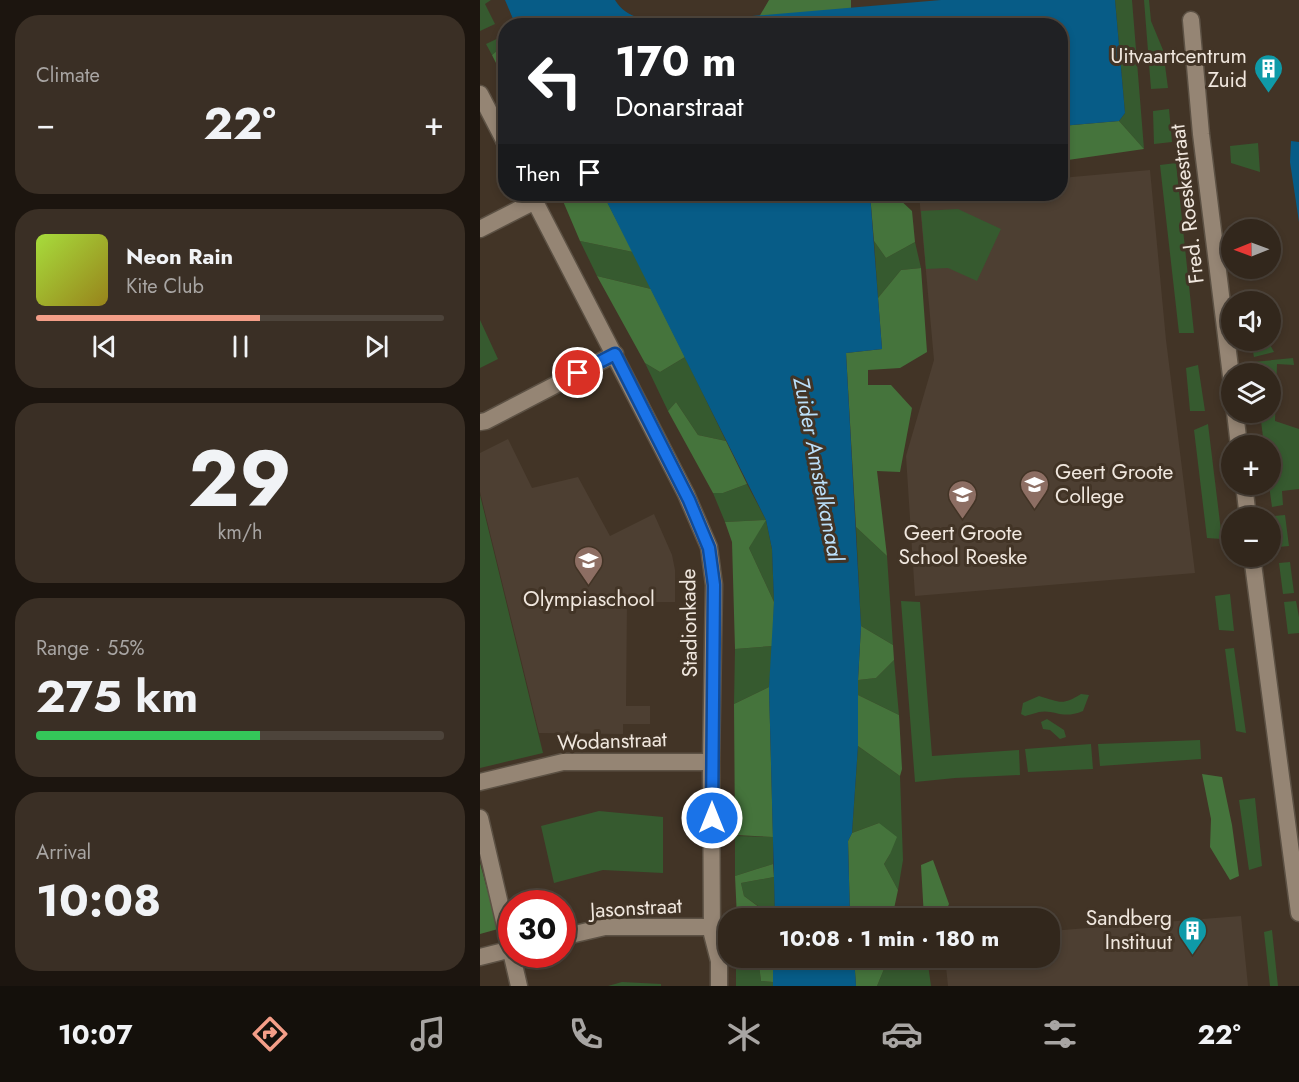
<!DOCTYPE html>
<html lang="en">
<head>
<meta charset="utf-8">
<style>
  body { margin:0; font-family:Jost,sans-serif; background:#3a2f25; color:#f1f3f6; height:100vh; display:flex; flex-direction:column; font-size:22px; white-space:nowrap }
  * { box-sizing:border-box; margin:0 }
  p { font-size:20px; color:#a8a5a3 }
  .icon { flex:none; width:33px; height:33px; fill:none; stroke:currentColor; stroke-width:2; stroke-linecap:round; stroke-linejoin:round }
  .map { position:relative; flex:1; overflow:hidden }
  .drawer { display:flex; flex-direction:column; gap:15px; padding:15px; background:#1c150f; width:480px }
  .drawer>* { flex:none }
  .hud { position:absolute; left:18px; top:18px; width:570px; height:183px; border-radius:24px; box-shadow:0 3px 9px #0003,0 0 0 2px #4d443b; background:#202124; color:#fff; overflow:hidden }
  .needle { width:39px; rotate:269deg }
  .buttons { position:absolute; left:741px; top:219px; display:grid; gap:12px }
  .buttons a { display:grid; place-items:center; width:60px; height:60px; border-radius:50%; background:#32271c; box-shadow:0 3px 9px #0003,0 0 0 2px #4d443b; font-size:30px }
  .speed { position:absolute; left:18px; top:890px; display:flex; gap:12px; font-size:30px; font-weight:700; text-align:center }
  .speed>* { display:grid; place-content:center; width:78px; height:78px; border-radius:50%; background:#32271c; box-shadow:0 3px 9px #0003,0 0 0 2px #4d443b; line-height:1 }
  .speed .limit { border:9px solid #d22; background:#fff; color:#111 }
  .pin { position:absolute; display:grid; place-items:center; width:51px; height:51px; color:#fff; margin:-26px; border:3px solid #fff; border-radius:50%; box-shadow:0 2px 6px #0007 }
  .me { position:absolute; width:66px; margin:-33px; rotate:0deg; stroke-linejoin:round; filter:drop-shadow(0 0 4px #0008) }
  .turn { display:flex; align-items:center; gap:21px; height:126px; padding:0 18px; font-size:27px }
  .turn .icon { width:78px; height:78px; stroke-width:2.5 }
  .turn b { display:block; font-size:42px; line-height:51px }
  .then { display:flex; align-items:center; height:57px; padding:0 18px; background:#0003; gap:12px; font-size:22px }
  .big { font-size:45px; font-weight:700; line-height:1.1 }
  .drawer .widget { flex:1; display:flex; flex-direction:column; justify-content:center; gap:9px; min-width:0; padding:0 21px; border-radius:24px; background:#3a2f25 }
  .drawer .dial { align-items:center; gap:0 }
  .dial b { font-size:78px; line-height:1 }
  .song { display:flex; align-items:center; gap:18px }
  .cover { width:72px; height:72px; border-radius:9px; background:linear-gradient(135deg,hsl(80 70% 55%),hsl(50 70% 35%)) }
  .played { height:6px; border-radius:3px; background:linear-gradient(90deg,#f49e88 55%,#4d443b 55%) }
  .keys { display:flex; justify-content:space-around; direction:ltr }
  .heat { display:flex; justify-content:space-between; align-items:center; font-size:33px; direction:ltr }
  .charge { height:9px; border-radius:4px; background:linear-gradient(90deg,#34c759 55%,#4d443b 0) }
  .trip { position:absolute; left:238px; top:908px; width:342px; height:60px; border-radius:24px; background:#32271c; box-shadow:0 3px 9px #0003,0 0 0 2px #4d443b; font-weight:700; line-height:60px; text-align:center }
  .tab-bar { display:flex; height:96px; justify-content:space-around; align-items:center; background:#14100b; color:#a8a5a3 }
  .tab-bar .icon { width:42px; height:42px }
  .tab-bar .active { color:#f49e88 }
  .tab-bar b { font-size:27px; color:#f1f3f6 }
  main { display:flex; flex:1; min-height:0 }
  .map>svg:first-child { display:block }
</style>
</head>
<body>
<main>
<section class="drawer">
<div class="widget"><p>Climate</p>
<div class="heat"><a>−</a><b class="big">22°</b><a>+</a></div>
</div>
<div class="widget">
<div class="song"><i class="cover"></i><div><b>Neon Rain</b><p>Kite Club</p></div></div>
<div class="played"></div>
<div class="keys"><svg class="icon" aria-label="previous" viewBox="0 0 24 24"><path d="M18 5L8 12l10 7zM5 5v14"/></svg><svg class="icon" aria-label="pause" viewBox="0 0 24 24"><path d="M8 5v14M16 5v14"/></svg><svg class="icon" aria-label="next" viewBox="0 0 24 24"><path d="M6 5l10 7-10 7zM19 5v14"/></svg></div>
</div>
<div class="widget dial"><b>29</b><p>km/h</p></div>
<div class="widget"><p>Range · 55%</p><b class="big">275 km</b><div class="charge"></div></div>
<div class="widget"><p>Arrival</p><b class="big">10:08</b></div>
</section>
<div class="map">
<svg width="819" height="986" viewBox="0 0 819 986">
  <rect width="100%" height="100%" fill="#423426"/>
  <!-- education -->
  <path fill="#4d3f32" d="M670,170L686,340L715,573L435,596L426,456L454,360L439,194H580L581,178Z
    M28,439L52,488L98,477L130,536L174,514L192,555L195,570V602H147L146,706H170V724H143V734L59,733L0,492V453Z
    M761,916L768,986H468L465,957H570V931Z"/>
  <!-- green -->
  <path fill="#365a2f" d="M0,0H11L5,4L15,24L0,31Z
    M635,0H652L664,149L639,121L645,113Z
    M664,0H669L671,21L683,50L688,88L671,89Z
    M25,35V44L12,55L6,44Z
    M689,109L692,142L674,144L673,111Z
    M778,143L780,172L751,163L750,146Z
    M696,163L714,333H699L680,165Z
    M478,209L521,229L497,281L468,268L446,269L441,211Z
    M100,241L153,252L171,289L117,276Z
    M394,241L406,258L435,242L441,268L421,270L398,298Z
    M0,320L18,359L0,368Z
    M771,341H788L794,352L774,357Z
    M205,357L246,441L218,435L196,402L188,411L165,363L180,372Z
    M813,358L814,365L797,364L795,421L819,429V489L802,491L803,505L792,507L789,485L790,446L784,445L780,413L790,412V374L775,373L774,362Z
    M718,365L725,411H710L706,368Z
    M728,424L742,539L727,538L714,430Z
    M267,484L286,520L292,549L294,602L269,548L285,520L245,522L233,493H243Z
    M0,495L63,753L0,768Z
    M805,515L809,546L798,547L794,516Z
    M376,527L407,556L413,645L381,626Z
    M810,562L814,593L803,594L799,563Z
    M750,594L754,631L739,630L735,596Z
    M421,601L440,602L452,756L539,750L540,775L475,778L435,782Z
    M816,601L819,617V633L808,634L804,602Z
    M293,646L289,687L254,704L255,649Z
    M754,648L766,733L756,731L745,649Z
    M414,660L419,715L378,695V680L396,678Z
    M601,694L609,695L603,711C582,720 575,709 559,712C555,713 550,715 545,716L541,714L543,703L559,696C580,702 582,706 601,694Z
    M567,719L584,730L586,737L580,739L570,730L563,729L561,722Z
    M720,740L721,759L620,766L618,744Z
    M611,744L613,769L548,772L545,749Z
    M378,746L420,776L423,860L418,890L404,864L410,854L399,823L372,833Z
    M775,798L782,866L769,870L759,800Z
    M119,811L183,817V873L123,870L74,883L61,826Z
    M255,836L293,837V864L255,876Z
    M294,877L295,918L264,896L261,883Z
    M792,930L798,986H790L784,932Z
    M256,957H278L281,981L293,982V986H256Z
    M404,957H447L451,986H397L404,969Z
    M142,982L181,984V986H128Z"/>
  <!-- forest -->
  <path fill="#45743c" d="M289,0H371V9L279,17Z
    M25,44V81L12,55Z
    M639,121L664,149L581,161V126Z
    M80,194H123L153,252L100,241Z
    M390,194H420L418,198L432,211L435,242L406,258L394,241Z
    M441,268L447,352L420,368L388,370V385H411L432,408L420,472L397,471L407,556L376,527L366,353L402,349L398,298L421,270Z
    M117,276L171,289L205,357L180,372L165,363Z
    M196,402L218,435L246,441L267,484L243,493H233L188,411Z
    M286,520L269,548L294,602L293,646L255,649L252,542L245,522Z
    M381,626L413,645L414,660L396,678L378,680Z
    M289,687L293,837L255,835L254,704Z
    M378,695L419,715L422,769L420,776L378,746Z
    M722,774L742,777L752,825L759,876L750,880L730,847L731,819Z
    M399,823L417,837L410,854L404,864L418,890L412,918H370L368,841L372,833Z
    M453,860L469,904L463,918H444L441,865Z
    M0,863L18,929L0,934Z
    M293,864L294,877L261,883L264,896L294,918H257L255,876Z
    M278,957H293V982L281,981Z
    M374,957H404V969L397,986H376Z"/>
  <!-- water -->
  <path fill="#075c87" d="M25,0H135C146,19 169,21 189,23L461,0H635L645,113L639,121L581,126L580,26H36Z
    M811,141L819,142V222L810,162Z
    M123,194H390L402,349L366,353L381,626L378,680V746L372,833L368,841L370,918H295L289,687L294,602L292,549L286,520Z
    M293,957H374L376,986H293Z"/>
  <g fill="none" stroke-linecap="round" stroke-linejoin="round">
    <defs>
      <path id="street" d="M711,20L721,134L752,384
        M0,94L26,144
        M51,194L206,494L229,547L234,585L231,762L232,934L239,961V986
        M0,229L55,201
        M755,412L759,446
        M0,422L6,421L135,354
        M764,484L768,518
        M772,556L819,913
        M0,782L83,762H231
        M0,818L39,986
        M82,937L125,927H232
        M0,957L32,949"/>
    </defs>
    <!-- street casing -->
    <use href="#street" stroke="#5c5144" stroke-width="19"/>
    <!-- street -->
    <use href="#street" stroke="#958574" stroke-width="16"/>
  </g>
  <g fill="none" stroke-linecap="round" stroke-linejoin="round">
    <defs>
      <path id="route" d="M98,373L135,354L209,500L229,548L234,585L232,818"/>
    </defs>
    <!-- route casing -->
    <use href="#route" stroke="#114b97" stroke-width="15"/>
    <!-- route -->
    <use href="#route" stroke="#1a73e8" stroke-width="10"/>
  </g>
  <!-- icons -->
  <defs>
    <symbol id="building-pin" viewBox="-11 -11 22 30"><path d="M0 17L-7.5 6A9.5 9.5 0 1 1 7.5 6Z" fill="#0f9aa8" stroke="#423426"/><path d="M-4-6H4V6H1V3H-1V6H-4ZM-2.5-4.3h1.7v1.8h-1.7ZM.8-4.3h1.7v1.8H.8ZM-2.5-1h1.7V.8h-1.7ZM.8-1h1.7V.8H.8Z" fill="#fff"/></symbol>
    <symbol id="school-pin" viewBox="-11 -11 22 30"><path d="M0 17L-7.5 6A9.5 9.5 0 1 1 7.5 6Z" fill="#8d6e63" stroke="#423426"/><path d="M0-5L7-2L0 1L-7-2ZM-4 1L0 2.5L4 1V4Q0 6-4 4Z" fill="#fff"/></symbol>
  </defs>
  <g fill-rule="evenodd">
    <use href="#building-pin" x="772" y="52" width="33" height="45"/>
    <use href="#school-pin" x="538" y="468" width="33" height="45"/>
    <use href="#school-pin" x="466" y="478" width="33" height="45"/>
    <use href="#school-pin" x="92" y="544" width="33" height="45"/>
    <use href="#building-pin" x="696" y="914" width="33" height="45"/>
  </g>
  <g text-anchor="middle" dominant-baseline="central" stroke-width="6" stroke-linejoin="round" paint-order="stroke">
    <!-- poi labels -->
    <g font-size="21" fill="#f0e7de" stroke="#423426" text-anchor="end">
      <text x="767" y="56">Uitvaartcentrum<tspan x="767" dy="24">Zuid</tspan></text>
      <text x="575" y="472" text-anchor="start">Geert Groote<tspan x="575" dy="24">College</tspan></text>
      <text x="483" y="533" text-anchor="middle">Geert Groote<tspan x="483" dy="24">School Roeske</tspan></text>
      <text x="109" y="599" text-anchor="middle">Olympiaschool</text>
      <text x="692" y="918">Sandberg<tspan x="692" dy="24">Instituut</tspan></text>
    </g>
    <!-- street labels -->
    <g font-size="21" fill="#f0e7de" stroke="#423426">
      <text transform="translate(707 204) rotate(-97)">Fred. Roeskestraat</text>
      <text transform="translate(209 623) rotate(-91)">Stadionkade</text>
      <text transform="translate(132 741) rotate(-2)">Wodanstraat</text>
      <text transform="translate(156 908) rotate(-3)">Jasonstraat</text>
    </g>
    <!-- water labels -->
    <g font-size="22" font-style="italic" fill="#bbdff9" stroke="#423426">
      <text transform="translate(339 469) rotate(79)">Zuider Amstelkanaal</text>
    </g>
  </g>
</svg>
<div class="buttons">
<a><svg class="needle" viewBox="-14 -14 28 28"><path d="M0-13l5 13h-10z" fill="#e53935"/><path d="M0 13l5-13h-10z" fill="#a8a5a3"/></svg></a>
<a><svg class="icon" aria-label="sound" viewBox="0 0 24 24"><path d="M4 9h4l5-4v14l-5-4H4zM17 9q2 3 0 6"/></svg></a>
<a><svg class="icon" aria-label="layers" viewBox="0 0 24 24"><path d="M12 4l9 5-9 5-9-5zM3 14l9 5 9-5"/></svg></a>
<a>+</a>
<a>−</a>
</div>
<div class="speed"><div class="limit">30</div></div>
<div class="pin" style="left:98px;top:373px;background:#d93025"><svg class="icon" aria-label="arrive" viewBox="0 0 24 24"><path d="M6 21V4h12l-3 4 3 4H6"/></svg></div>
<svg class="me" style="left:232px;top:818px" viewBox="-20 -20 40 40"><circle r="17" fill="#1a73e8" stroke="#fff" stroke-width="3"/><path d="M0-11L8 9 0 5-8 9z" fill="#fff"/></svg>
<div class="trip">10:08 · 1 min · 180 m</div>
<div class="hud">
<div class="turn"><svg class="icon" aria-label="left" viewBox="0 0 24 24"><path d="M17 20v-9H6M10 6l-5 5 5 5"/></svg><div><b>170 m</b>Donarstraat</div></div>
<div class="then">Then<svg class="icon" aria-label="arrive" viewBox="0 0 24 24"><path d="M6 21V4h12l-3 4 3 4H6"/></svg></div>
</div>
</div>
</main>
<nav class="tab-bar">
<b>10:07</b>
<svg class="icon active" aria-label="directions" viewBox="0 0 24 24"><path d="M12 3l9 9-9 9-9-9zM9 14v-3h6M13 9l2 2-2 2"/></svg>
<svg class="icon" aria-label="music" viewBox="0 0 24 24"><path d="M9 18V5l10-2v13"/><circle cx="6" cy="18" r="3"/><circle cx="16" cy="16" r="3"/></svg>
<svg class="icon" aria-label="phone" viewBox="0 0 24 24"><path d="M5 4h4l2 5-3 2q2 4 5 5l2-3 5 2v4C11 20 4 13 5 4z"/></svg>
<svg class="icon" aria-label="climate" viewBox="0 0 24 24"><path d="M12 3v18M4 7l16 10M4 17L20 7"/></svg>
<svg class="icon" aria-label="car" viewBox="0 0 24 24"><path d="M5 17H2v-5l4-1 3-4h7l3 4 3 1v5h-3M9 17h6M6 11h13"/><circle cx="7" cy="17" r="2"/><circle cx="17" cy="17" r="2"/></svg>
<svg class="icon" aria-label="filters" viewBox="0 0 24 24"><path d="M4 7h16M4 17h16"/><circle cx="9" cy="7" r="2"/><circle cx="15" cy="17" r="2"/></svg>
<b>22°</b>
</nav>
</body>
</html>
